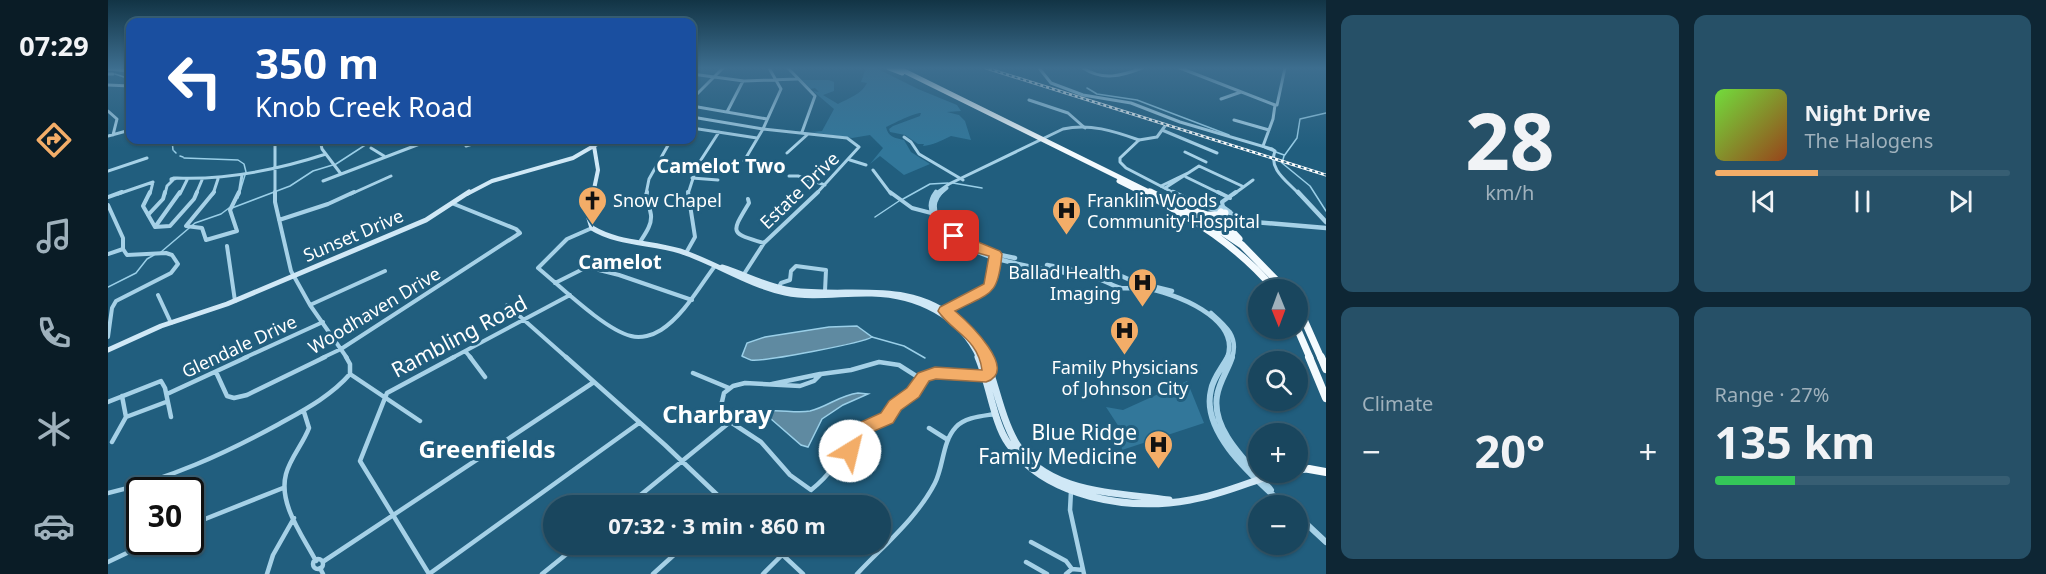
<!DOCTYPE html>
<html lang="en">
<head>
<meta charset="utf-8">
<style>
  body { margin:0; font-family:"Noto Sans",sans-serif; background:#265067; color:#f1f3f6; height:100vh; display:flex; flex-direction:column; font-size:22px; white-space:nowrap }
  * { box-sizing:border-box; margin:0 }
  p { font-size:20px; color:#9fb1bc }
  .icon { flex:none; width:33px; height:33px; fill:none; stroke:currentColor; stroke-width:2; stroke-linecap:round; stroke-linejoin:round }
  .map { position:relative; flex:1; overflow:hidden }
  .side { display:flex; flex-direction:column; gap:15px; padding:15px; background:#0e2634; width:720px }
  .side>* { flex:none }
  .banner { position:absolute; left:18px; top:18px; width:570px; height:126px; border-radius:12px; box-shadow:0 2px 4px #0004,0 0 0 2px #375e73; background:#1a4fa0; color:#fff; overflow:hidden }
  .needle { width:39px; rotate:179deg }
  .tools { position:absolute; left:1140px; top:279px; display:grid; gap:12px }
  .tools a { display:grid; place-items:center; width:60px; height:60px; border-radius:50%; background:#19465e; box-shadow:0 2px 4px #0004,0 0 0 2px #375e73; font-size:30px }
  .speed { position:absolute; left:18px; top:477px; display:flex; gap:12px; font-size:30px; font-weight:700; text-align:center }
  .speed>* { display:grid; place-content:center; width:78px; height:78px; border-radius:50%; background:#19465e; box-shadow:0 2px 4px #0004,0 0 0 2px #375e73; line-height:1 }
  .speed .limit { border:3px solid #111; border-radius:9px; background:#fff; color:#111 }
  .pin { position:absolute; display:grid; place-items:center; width:51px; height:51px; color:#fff; margin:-26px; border-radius:12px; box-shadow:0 3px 9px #0006 }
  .me { position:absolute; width:66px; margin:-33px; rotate:36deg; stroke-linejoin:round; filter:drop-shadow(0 0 4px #0008) }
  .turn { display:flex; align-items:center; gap:21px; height:126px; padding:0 30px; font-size:27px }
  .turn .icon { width:78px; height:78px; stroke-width:2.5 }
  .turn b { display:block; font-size:42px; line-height:51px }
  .big { font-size:45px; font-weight:700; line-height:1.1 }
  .side .tile { flex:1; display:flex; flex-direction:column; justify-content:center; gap:9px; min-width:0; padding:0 21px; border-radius:12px; background:#265067 }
  .side .dial { align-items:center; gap:0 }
  .dial b { font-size:78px; line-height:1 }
  .song { display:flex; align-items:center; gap:18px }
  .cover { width:72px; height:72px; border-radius:9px; background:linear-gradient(135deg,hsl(100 70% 55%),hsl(20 70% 35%)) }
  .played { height:6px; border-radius:3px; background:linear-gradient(90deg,#f3ad68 35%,#375e73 35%) }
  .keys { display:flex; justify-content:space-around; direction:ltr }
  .heat { display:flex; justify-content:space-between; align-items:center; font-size:33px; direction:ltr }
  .charge { height:9px; border-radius:4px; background:linear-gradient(90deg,#34c759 27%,#375e73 0) }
  .side .tiles { flex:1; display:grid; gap:15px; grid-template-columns:repeat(2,1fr) }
  .trip { position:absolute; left:435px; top:495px; width:348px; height:60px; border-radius:30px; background:#19465e; box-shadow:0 2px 4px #0004,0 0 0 2px #375e73; font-weight:700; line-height:60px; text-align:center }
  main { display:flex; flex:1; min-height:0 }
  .menu { display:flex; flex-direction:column; width:108px; justify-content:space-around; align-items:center; background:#0a1c26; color:#9fb1bc }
  .menu .icon { width:42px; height:42px }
  .menu .selected { color:#f3ad68 }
  .menu b { font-size:27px; color:#f1f3f6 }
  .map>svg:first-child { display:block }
</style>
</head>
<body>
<main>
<nav class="menu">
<b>07:29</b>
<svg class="icon selected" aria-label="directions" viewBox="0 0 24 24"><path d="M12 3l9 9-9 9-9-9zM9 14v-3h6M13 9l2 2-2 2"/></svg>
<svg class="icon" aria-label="music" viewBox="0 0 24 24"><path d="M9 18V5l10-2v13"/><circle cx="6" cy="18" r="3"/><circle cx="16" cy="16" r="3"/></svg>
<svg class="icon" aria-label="phone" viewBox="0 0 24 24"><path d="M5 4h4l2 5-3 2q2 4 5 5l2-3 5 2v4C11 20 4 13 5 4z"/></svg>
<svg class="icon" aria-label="climate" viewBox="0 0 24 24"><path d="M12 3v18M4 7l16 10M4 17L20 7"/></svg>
<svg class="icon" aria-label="car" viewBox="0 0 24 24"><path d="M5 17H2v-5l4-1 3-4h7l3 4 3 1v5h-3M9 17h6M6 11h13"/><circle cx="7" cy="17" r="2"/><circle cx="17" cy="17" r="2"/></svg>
</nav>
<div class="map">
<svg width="1218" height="574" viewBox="0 0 1218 574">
  <rect width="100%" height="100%" fill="#215e7e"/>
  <!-- green -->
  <path fill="#32779a" d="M758,68H768L810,89L849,105L853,111L839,112L851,115L857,121L863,140L843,136C833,141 825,145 815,146L816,144H810L797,135L782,132L781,129L785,126L812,116L813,113C805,113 787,123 778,127C780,137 787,138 796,140L803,152L822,164L796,175L772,156L762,164L775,148L762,135L744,138L703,132L714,131L726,109L705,91L711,92L707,88L702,89L692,80H721L726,82V91L715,95L730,104C739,99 754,94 759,83L753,82Z
    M1079,381L1096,423L1014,450L1011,427L998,407L1015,410Z"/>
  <!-- water -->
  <path fill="#5f8aa1" stroke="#9acfe8" stroke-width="1.5" d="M749,326L764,337C755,343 655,362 643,360C639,359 638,358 634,356L639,343L657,337L721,327Z
    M750,393L760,394L735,405L714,419L700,447L693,445L655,412C668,408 687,414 702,411C719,407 732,395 750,393Z"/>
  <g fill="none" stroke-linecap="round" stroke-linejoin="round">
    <!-- stream -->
    <path stroke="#9acfe8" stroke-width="1.5" d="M7,74L22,79
      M979,88L989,94L1029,100L1121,135
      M1218,113L1192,119L1189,138L1176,156L1174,163L1202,186L1218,211
      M64,140L65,150
      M1157,148L1176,155
      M66,151L68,153
      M72,156L75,157
      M76,158L130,160L136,164L138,172
      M845,183L874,188
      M130,198L137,175
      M795,199L822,184L840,183
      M124,208L182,186L205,171L228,164L265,140
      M767,217L791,201
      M53,252L87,223L113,214L121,208
      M0,287L28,273L39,259L46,255
      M764,337L796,346L817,358"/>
    <!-- minor-far2 -->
    <path stroke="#a6d1e7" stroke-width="3" d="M680,68L707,96L694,132
      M975,68C995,81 1013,76 1034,68
      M1072,68L1167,105
      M0,74H5
      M584,74L636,81L689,79
      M0,85L22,86
      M584,99L615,68
      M1113,99L1133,92
      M921,100L960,113L977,128
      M584,106L659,119
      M0,111L9,119L5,135
      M619,112L635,81
      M584,117L655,129L739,138L751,147L708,194
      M1126,120L1161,130
      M584,128L649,138
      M1054,130L1109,153
      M0,136L22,130
      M796,137L803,142L811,154L855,180
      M167,140V194
      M212,140L214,149L233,174
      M1031,140L1049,137L1057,126
      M358,146L377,140
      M1155,146L1165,119L1167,105H1169L1177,68
      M263,148L276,156
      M1077,152L1098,162
      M679,153L700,134
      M742,160L758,165
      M636,161L655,129L673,89L661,68
      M765,170L783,194
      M0,171L39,158
      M681,176H690L717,185
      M1078,177L1113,194
      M66,178H69L63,180V179Z
      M69,178C121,180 169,170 218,154
      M584,178L610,180
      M215,181L322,140
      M1053,186L1082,172
      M1057,188L1091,166L1134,186
      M10,194L45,182
      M42,194L45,182
      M57,194L59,186L65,180
      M72,194L79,180
      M88,194L94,180
      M105,194L110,179
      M131,194L134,175
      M243,194L283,176
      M538,194L541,179L563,140
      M580,194L589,166L611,132
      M1126,194L1145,180"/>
    <!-- minor-far1 -->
    <path stroke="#a6d1e7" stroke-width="4" d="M42,192L35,206L47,227L62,226L86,199L89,192
      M106,192L78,226L94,228L98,240L129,231L122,210L131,192
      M167,192V202L183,271L202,305L239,358
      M782,192L804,208L827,214
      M1110,192L1122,198
      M0,197L14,192
      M640,199L641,203C623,233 621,233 656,243
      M0,205L15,238V249L19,255L58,253L64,255L70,264L63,273L8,301L4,308L0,337
      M1115,207L1114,202L1128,192
      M40,215L55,199L57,192
      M171,220L220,204L246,192
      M47,227L72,192
      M484,228L459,239L430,268C452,286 497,330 523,336C533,339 545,335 553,330C576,315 591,287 607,266
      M532,242C537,234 544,225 543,215C542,206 537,202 539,192
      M119,246L127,301
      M578,253L587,237L580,192
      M0,254L15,249
      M636,274L656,243L710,192
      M447,283L479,267L511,275L584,300
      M671,287L673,283L682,280L683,271L688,266L718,270L717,291
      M50,295L63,323
      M202,305L277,271
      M399,305L459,358
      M837,311L881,287L885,280L888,255
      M357,351L363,358
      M136,358L215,322
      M214,358L233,349L412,233L408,229L346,204
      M344,358L462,295"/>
    <!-- minor -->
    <path stroke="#a6d1e7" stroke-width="4.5" d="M238,357L242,364V374L312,421
      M362,357L377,377
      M458,357L557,445L621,506
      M771,362L791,365L813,379L802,395L787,406L779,418L744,434C735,457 723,474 703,490L682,475L653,442L624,423L613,406L616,393L625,386L637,383L692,386L706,381L713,374L743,370Z
      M108,372L119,396L126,398L139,395L217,357
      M585,373L621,388
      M813,379L827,373L877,376
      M664,384L712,374
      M59,394L139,357
      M14,396L18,417L58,402
      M0,402L53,381L57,388L63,417
      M196,412L201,428C195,444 182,458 178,474C170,504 195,536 208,561
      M821,428L840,440
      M4,442L18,417
      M737,453L752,446L759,427
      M963,491L962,510L976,574
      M0,493C61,479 116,454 171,424C196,410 223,396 242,374
      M519,506L622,422
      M82,525L175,488
      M923,542L958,561L964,569
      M663,544L695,574
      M205 564a5 5 0 1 1 10 0a5 5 0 1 1-10 0Z
      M216,561L486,382
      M0,562L42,542
      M918,562L939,574
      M212,568L215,574
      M159,574L165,555L186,518
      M321,574L252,461L279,393L346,357
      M321,574L531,423
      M434,574L471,544
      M545,574L578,544
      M655,574L674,555
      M749,574C776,545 809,518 827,483C836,465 834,442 848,427C857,417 875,416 887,414
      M958,574L964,569L975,570"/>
    <!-- tertiary-far2 -->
    <path stroke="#a6d1e7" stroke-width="3" d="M931,68L943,83L975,95L1023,103L1072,122L1164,149L1167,151C1160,169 1179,181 1191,194
      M0,69L22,71
      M827,194L841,184L955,129C981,123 1006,131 1031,140L1012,158V162L1018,168L1068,194
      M832,194L839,188"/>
    <!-- tertiary-far1 -->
    <path stroke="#a6d1e7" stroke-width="4.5" d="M828,192C822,200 821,208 826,217C851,264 941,268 987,278C997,280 1004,286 1013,288C1020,289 1028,287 1035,288C1065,292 1134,318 1119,358
      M833,192C827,199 825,205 828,214C840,245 878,252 907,258
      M1065,192C1078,199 1110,214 1122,212
      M1190,192L1218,222
      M1109,208L1115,207L1122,212
      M1122,213L1146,222L1218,228
      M939,265L996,276L1011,275L1027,282L1064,291
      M1103,313C1118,326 1131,337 1124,358"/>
    <!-- tertiary -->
    <path stroke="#a6d1e7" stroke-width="6" d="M1120,357C1114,368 1105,378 1103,390C1092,434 1149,480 1177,506
      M1124,357C1120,370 1111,382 1109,396C1103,432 1143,465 1163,490
      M1190,516L1218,542"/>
    <!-- secondary-far2 -->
    <path stroke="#d0e8f6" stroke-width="4" d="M359,194L384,181L465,158L496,140
      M485,194L490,170L485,140"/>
    <!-- secondary-far1 -->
    <path stroke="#d0e8f6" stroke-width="5" d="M485,192L480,215L484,228C510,244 543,242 572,251C608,263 640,285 677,293C706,299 735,293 764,294C809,295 852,316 871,358
      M614,267C637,274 660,287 684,290C742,298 803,278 851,322C862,332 872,344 878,358
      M0,350L53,326L119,304L318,220L361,192"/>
    <!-- secondary -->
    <path stroke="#d0e8f6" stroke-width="7" d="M870,357C881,382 886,424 900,443C937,498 1021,511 1082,500C1114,495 1143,481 1174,472
      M877,357C888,385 893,417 908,443C939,495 1009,492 1061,500
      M1190,470L1201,469"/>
    <!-- trunk-far2 -->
    <path stroke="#f3fafe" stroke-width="5" d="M781,68L794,73
      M790,68L1045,194
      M1011,181L1037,194"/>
    <!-- trunk-far1 -->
    <path stroke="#f3fafe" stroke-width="7" d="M1034,192C1085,218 1130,246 1167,290
      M1042,192L1092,217L1134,245L1178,290
      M1088,211L1099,215H1111L1113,212
      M1117,213L1116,223L1131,239
      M1190,306L1213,358
      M1189,328L1202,358"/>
    <!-- trunk -->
    <path stroke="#f3fafe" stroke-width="8" d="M1201,357L1218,398
      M1213,357L1218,369
      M1201,469L1218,472"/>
    <defs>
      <path id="rail" d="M878,68L1218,175"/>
    </defs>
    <!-- rail casing -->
    <use href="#rail" stroke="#fff" stroke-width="3"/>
    <!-- rail -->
    <use href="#rail" stroke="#215e7e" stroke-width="1.5" stroke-dasharray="3" stroke-linecap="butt"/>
  </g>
  <!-- sky -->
  <linearGradient id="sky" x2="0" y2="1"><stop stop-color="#123445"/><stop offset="0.46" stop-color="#3d6e8f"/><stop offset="1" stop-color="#3d6e8f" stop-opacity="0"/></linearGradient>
  <rect width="1218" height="148" fill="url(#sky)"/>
  <!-- route -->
  <path fill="#f3ad68" stroke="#9e7044" stroke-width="1.5" d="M846,232L892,251L894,254C890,297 883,292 847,311C860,322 912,371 878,382L828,379L821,381L811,397L793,410L785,423L766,431C763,445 752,462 736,457L733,451L736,446L748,438L753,422L773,413L781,401L799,388L810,373L827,367L874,370C870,338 844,332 830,311L832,307L876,284L881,256L863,251L842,239L840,236L842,233Z"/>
  <!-- icons -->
  <defs>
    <symbol id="church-pin" viewBox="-11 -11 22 30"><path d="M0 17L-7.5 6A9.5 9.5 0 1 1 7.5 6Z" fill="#f3ad68" stroke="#215e7e"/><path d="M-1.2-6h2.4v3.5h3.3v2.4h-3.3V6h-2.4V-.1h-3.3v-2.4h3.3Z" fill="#111"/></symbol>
    <symbol id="hospital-pin" viewBox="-11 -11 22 30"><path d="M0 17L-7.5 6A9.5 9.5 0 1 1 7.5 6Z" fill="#f3ad68" stroke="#215e7e"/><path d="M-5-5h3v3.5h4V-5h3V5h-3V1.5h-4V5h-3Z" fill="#111"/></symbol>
  </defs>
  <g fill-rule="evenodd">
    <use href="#church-pin" x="468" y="184" width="33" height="45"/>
    <use href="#hospital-pin" x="942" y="194" width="33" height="45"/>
    <use href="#hospital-pin" x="1018" y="266" width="33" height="45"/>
    <use href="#hospital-pin" x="1000" y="314" width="33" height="45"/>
    <use href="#hospital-pin" x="1034" y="428" width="33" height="45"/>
  </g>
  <g text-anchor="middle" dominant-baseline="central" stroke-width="6" stroke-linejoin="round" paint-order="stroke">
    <!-- street labels -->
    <g font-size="18" fill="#fff" stroke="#215e7e">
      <text transform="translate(691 190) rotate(-44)">Estate Drive</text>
      <text transform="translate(245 235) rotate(-23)">Sunset Drive</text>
      <text transform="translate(266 310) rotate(-31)">Woodhaven Drive</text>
      <text transform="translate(131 346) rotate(-25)">Glendale Drive</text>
    </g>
    <!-- poi labels -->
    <g font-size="18" fill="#fff" stroke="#215e7e" text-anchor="start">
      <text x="505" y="200">Snow Chapel</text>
      <text x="979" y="200">Franklin Woods<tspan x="979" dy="21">Community Hospital</tspan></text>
      <text x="1013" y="272" text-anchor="end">Ballad Health<tspan x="1013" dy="21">Imaging</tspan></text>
      <text x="1017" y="367" text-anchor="middle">Family Physicians<tspan x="1017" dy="21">of Johnson City</tspan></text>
    </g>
    <!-- neighbourhood labels -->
    <g font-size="20" font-weight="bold" fill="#fff" stroke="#215e7e">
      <text x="613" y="165">Camelot Two</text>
      <text x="512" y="261">Camelot</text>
    </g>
    <!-- near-street labels -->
    <g font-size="21" fill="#fff" stroke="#215e7e">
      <text transform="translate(351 336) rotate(-28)">Rambling Road</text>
    </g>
    <!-- near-poi labels -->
    <g font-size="21" fill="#fff" stroke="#215e7e" text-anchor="end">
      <text x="1029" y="432">Blue Ridge<tspan x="1029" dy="24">Family Medicine</tspan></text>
    </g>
    <!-- near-neighbourhood labels -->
    <g font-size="24" font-weight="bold" fill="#fff" stroke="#215e7e">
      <text x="609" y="413">Charbray</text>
      <text x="379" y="448">Greenfields</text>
    </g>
  </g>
</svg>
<div class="tools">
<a><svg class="needle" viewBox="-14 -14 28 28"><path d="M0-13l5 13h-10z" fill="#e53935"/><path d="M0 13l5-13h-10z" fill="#9fb1bc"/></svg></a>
<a><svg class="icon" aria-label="search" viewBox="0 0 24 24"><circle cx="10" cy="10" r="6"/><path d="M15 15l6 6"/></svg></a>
<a>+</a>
<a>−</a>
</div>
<div class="speed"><div class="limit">30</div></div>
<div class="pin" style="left:846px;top:236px;background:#d93025"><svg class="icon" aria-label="arrive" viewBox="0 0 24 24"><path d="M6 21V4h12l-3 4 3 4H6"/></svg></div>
<svg class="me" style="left:742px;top:451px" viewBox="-20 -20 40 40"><circle r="19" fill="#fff"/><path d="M0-13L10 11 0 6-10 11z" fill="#f3ad68"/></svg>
<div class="trip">07:32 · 3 min · 860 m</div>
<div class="banner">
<div class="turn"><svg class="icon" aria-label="left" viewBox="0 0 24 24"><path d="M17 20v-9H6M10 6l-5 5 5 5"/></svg><div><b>350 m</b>Knob Creek Road</div></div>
</div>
</div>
<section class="side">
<div class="tiles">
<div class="tile dial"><b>28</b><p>km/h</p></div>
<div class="tile">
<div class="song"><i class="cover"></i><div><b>Night Drive</b><p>The Halogens</p></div></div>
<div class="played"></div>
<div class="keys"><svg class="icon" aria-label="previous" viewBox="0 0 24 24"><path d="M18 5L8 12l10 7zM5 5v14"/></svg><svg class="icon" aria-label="pause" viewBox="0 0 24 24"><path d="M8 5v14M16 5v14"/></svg><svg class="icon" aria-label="next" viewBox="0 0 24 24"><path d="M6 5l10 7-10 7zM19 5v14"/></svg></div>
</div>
<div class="tile"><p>Climate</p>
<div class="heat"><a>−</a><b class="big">20°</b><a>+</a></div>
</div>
<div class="tile"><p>Range · 27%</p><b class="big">135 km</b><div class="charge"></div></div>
</div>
</section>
</main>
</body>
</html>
